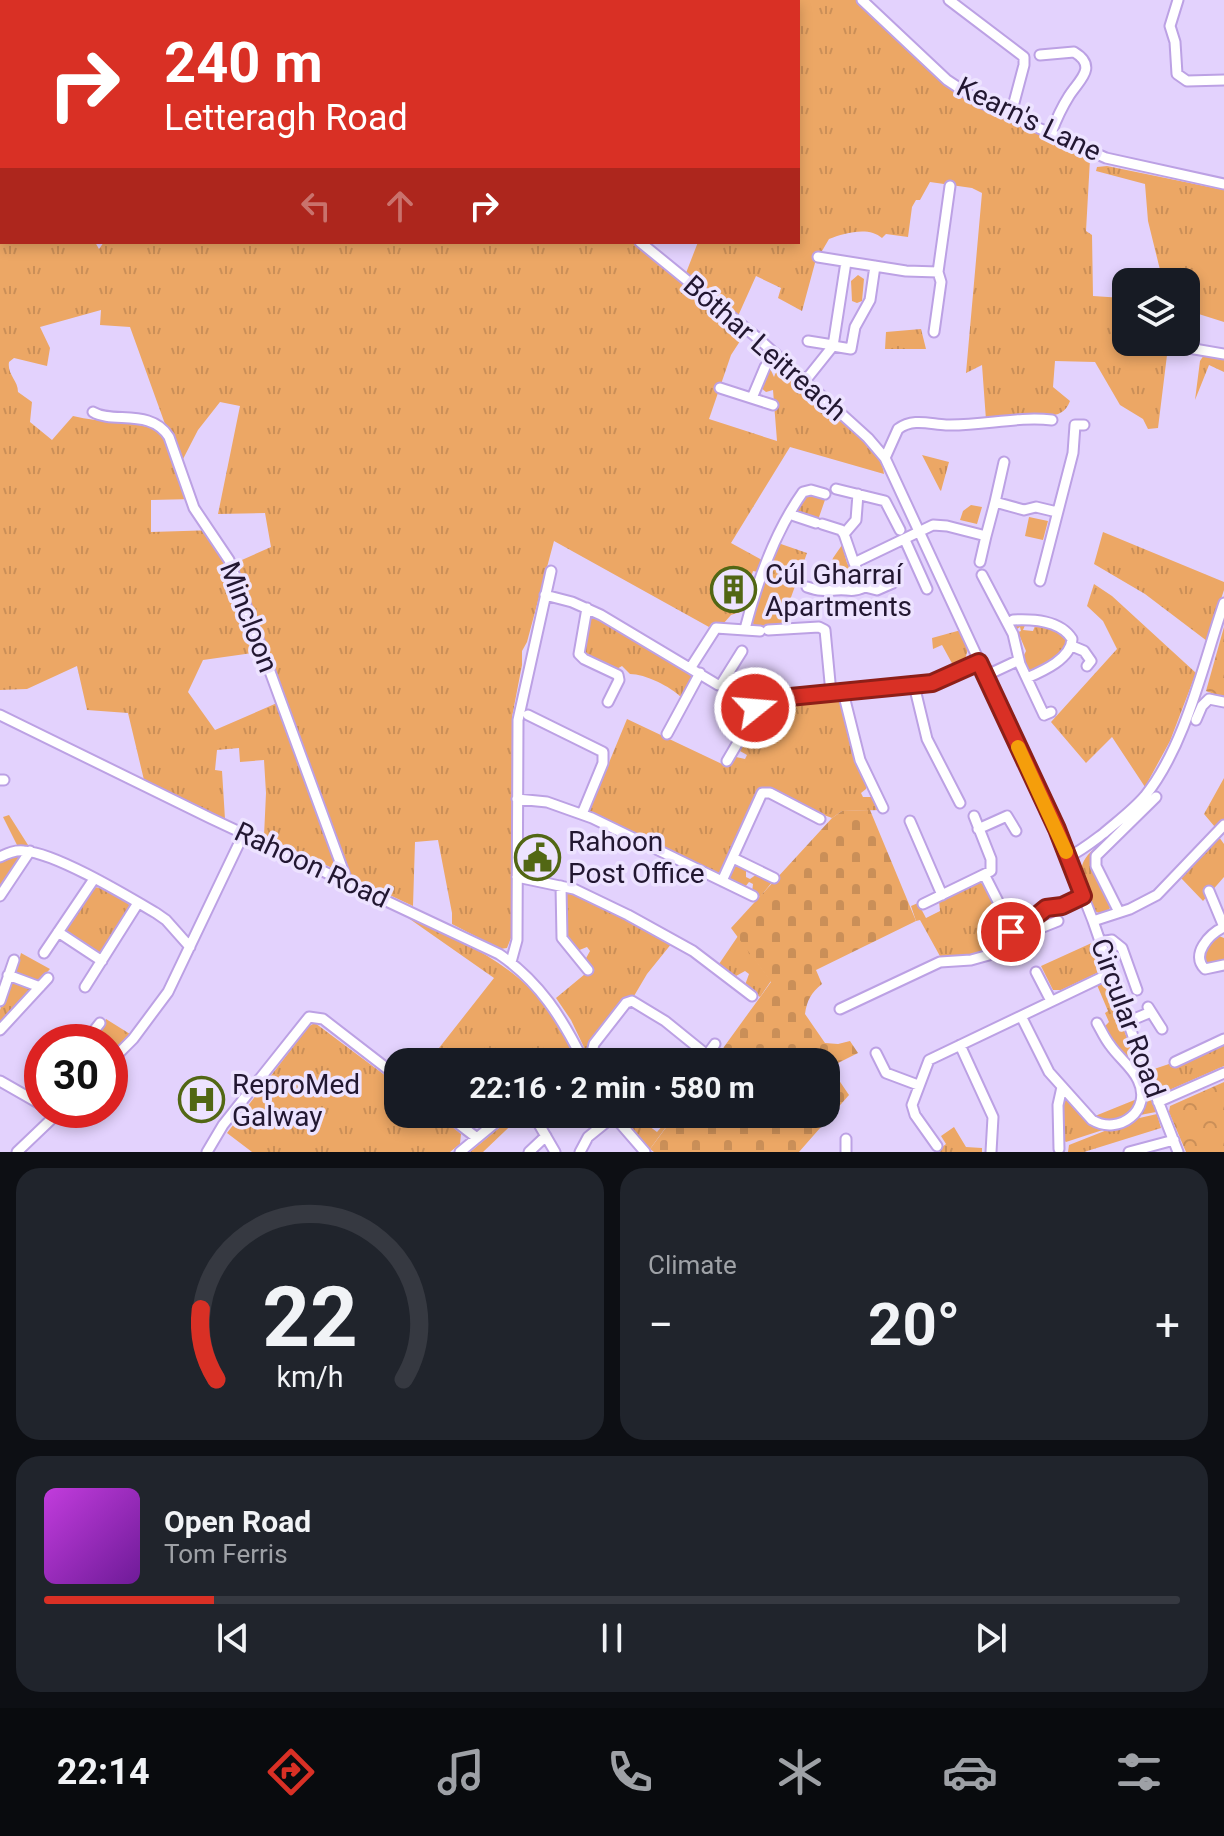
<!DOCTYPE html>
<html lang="en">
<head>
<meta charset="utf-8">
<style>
  body { margin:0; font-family:Roboto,sans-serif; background:#20242c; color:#f1f3f6; height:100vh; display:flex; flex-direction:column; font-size:30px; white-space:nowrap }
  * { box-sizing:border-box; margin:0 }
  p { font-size:26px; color:#9ea1a6 }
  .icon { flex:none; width:44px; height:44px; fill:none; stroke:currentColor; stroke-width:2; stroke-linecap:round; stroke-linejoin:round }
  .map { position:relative; height:1152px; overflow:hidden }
  .drawer { display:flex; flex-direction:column; gap:16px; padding:16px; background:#0d0f14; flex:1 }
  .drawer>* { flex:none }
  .banner { position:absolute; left:0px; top:0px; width:800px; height:244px; box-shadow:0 4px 12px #0003; background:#d93025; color:#fff; overflow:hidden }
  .tools { position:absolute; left:1112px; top:268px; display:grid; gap:16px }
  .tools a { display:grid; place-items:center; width:88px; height:88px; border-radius:16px; background:#171b24; box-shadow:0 4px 12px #0003; font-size:40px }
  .speed { position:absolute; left:24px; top:1024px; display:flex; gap:16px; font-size:40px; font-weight:700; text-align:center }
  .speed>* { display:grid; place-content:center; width:104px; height:104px; border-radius:50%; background:#171b24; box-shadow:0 4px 12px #0003; line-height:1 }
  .speed .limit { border:12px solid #d22; background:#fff; color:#111 }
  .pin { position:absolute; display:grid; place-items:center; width:68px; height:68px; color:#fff; margin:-34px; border:4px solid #fff; border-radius:50%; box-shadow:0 2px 8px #0007 }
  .me { position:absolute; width:88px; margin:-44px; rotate:73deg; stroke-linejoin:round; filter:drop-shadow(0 0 6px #0008) }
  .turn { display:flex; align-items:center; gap:28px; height:168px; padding:0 32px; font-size:36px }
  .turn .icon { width:104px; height:104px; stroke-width:2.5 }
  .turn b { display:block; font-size:56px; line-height:68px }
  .lanes { display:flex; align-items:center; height:76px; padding:0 32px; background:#0003; justify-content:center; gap:40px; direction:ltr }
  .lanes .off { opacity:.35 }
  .big { font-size:60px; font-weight:700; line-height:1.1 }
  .drawer .card { flex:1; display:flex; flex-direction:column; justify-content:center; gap:12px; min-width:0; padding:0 28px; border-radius:24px; background:#20242c }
  .drawer .dial { align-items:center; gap:0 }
  .dial svg { height:208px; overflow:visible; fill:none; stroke:#363941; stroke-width:7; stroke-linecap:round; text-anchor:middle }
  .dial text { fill:#f1f3f6; stroke:none }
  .song { display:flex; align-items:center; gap:24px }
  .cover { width:96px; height:96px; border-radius:12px; background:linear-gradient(135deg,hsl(290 70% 55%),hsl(280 70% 35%)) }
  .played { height:8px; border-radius:4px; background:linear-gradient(90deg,#d93025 15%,#363941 15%) }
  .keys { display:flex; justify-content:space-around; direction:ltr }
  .heat { display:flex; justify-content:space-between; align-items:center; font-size:44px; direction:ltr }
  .drawer .tiles { flex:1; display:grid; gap:16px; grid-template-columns:1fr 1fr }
  .card:last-child { grid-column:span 2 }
  .trip { position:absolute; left:384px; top:1048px; width:456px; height:80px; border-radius:24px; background:#171b24; box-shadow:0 4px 12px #0003; font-weight:700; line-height:80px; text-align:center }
  .dock { display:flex; height:128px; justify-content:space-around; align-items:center; background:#090b0e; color:#9ea1a6 }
  .dock .icon { width:56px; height:56px }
  .dock .selected { color:#d93025 }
  .dock b { font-size:36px; color:#f1f3f6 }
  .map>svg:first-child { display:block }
</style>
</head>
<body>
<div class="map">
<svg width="1224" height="1152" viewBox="0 0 1224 1152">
  <defs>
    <pattern id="grass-tufts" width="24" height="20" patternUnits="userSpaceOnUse" patternTransform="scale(2)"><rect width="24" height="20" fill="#eca765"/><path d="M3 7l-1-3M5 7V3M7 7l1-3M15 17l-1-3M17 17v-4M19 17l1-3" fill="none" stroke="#ca8f58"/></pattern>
    <pattern id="forest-crowns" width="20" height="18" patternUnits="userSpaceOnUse" patternTransform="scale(2)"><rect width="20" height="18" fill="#eca765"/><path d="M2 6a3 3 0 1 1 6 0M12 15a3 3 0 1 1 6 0" fill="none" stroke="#ca8f58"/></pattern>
    <pattern id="cemetery-stones" width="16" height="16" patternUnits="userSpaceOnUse" patternTransform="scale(2)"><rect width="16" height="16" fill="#eca765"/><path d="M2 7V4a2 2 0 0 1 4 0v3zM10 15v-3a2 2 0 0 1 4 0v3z" fill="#ca8f58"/></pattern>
  </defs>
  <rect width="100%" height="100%" fill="#e3d2fd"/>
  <!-- grass -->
  <path fill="url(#grass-tufts)" fill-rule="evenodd" d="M0,0H305L2,2V242H95L99,249L104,242H635L742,329V338L731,355L709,419L777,441L773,390L766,392L760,387L764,382L769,366L774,377L779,364C803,382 884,446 884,474L790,447L731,543L762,560L758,572L753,571L740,612L731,615L723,624L712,623L709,627L554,541L527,642L522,651V665L512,717L511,938L507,948L500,949L452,924V913L438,840L415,842L413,906L264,836L266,793L264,760L240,762L239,748L217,750L215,770L222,771L225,819L144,780L128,713L87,710L77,666L27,689L0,690ZM101,310L100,325L130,327L165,424L155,429C128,420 101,423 73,416L52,440L30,422L32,402L18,392C18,380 7,375 9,362L14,358L47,366L50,348L40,327ZM220,402L240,406L218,514L265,513L271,547L235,563L216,530L151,532V500L194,499L182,461L198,430ZM259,652L277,703L215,730L188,692L203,660Z
    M492,0H731L494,2Z
    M795,0H857L961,96L1090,159L1086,231L1092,235L1093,296L1123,298V345L1168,347L1158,428L1148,429L1143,419L1120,405L1095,362L1055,361L1053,387L1070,401C1061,425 1037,411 1018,414C1007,416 997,419 986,420L982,365L966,373L982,193L972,188L930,182L920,200H916L912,207L908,237L886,234L882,238C869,226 844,233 829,239L815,263L802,311L778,298L781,288L756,276L738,316L708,295L707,291L686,273L698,242H798V2H795Z
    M1107,166L1224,190V322L1186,310V282H1163L1148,221L1145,184L1096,171L1097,167Z
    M858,275L864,279L862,301L857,303L852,301L851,281Z
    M921,329L926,349H885L886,332Z
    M1204,355L1224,357V372L1209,365L1195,400L1200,361Z
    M922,455L949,462L941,491L940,490Z
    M808,493L826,497L818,520L797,514L795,509Z
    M971,505L982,507L977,524L960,520L963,511Z
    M1029,517L1048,521L1043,540L1025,536Z
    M1103,532L1224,582V590L1207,641L1145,594L1094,564Z
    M778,543L807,553L781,625L755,626L752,622Z
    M842,545L847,563L857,581L854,587L824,583L833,558Z
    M1094,584L1112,596L1196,673L1170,741L1145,787L1112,737L1086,763L1051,722L1117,649L1103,621L1087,606Z
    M591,615L694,675L682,698C670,686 645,674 630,674L622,666L615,670L584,654L581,647Z
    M1026,623L1023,630L1033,631L1035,626L1043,624L1067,635L1068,647L1052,663L1032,672L1027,669L1023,657L1026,651L1018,632L1021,631L1020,627L1017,629L1014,625Z
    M961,630L968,649L964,663L954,667L942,645L933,649L932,638Z
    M834,697L841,701L867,783L866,789L861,793L863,797H874L881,810L842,811L832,818L759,791L722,873L719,874L589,811L627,719L722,764L736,757L745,759L747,755L740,751V745L762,704Z
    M1224,778V819L1215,827L1204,814Z
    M9,815L28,845V847H18L3,817Z
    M1219,837L1224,844V877L1203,901L1181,878Z
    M1094,849L1111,905L1109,910L1099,913L1094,911C1086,886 1070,869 1094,849Z
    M23,854L0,890V860L10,855Z
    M734,864L746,869V877L750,879L757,874L773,881L760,897L752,892L753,884L749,882L745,887H740L729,880L728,876Z
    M978,882L986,885L1005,925V936L980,955L941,958L920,920L916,921L911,906L918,903L926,918L940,911L939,901Z
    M93,887C104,887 126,899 132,908L101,955L66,932L65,929Z
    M572,893L672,943L647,974L634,996L626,998L590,1044L594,1062H591L571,1020L556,998L591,969L585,960L590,951L587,947L577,951L566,937L564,895Z
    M404,915C462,942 521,964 556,1021C563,1031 571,1044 571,1055L562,1062H428L494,978Z
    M738,936L771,981L760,997L745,985L749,974L745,971L736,976L719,964Z
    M1219,936L1224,938V961L1210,967L1201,957L1212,939Z
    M1096,941L1102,959L1097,973L1061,990H1053L1041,966Z
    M21,953L50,969L39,981L16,973Z
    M10,981L29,985L30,991L0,1028V1010Z
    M1102,984L1107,987L1156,1112L1135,1116L1144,1094L1104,1027L1109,1022L1105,1013L1108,1011L1097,985Z
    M106,1019L130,1034L110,1055V1042H102L105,1038L99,1031Z
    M315,1023L398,1085V1114H436L461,1134L460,1144L450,1152H252L227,1133L309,1026Z
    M1224,1042V1066L1167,1091L1160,1089L1151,1070L1169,1064L1171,1067Z
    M1067,1098L1086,1117L1115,1126L1066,1142L1063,1139L1062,1100Z
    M1137,1099C1129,1117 1113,1126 1095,1116Z
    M459,1114H496L478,1127Z
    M516,1114H523L483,1152H470Z
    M620,1114H647L642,1121L651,1124L649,1126L657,1132L672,1115L674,1116L650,1149Z
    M1157,1114L1161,1128L1084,1152H1068L1069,1145L1135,1119Z
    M954,1127L966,1147L982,1148V1152H936L946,1144L941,1136Z"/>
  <!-- forest -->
  <path fill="url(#forest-crowns)" d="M1224,627V698L1206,691Z
    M1224,1082V1152H1186L1169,1112L1170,1106Z"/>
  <!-- cemetery -->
  <path fill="url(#cemetery-stones)" d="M870,810L916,921L816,970L822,984C811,993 807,1000 805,1014L825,1043L838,1044L850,1041L858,1053L830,1067L849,1095L799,1152H654L650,1149L676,1114H826V1062H713L771,982L731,928L832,818L842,811Z"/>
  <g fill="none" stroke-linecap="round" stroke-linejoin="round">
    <defs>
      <path id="minor" d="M351,0L354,2
        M862,0L947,80L980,102L1106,158L1224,184
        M949,0L1024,57V65L1011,114
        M1178,0L1170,26L1175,42L1177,74L1187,81L1224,80
        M1040,55L1074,52C1099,67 1078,81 1069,96C1062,107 1056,120 1051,133
        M640,242L760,340L868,438L885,458L1057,829L1093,921L1135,1042L1178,1152
        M818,257L906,271L938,272
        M934,332L941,282L938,272L950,186
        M808,341L833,345
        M1171,345L1224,354
        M833,346L851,349L855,327L870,300L875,266
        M805,381L833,346L846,262
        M720,388L773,405
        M752,398L765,367L775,353
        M93,412C113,424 151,408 169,437L194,508L229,560L347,881
        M885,458L898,429C913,418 929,424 946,425C983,426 1017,416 1052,420
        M836,489L885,501L900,530
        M858,494L856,520L844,534L854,563L933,525L947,526L986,536L995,502L1024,510L1036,507L1057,512
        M995,502L1004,462
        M789,514L816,523
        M822,524L841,530L844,534
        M905,540L927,589
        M980,562L986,536
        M982,575L1013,634L1020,664L1044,715L1051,712
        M1040,581L1073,453L1075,425H1084
        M807,587C819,591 824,591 836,590C849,588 848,594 865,587L854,563
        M865,587L877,590L893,583
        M545,595L572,602L601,615L718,685L722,683L742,651
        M587,608L579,654L584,659L618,675L619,680L608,702
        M1013,620C1033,619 1060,620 1072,639C1071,659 1043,671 1027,678
        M745,629C757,582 774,533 803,492L811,490L825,494
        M768,630L819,627L825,630L831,693
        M1072,646L1084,651L1091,661L1087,666
        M691,667L716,628L760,631
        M985,676L1019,660
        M914,685L927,739L960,803
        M843,692L860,760L883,808
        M732,695L755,704L760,700L932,683L979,662
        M0,715L210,818L499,954C540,982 562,1018 584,1062
        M528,715L603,752V763L582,814
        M1196,720L1202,706L1209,699L1224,702
        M667,734L700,673
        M727,761L751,720L755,704
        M0,780H4
        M517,799L547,802L592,818L753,896
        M910,821L942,895
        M978,829L1007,816L1016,831
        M0,857C8,853 15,850 24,851C56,853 127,896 156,913L166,920L190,947
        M1068,857C1081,851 1092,842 1104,833C1118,821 1133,810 1145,796C1186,745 1203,664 1224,603
        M733,858L774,878
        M517,877L574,889L628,915L693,951L752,996
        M722,881L762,793H770L820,819
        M561,886L562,938L588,970
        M1209,891L1224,927
        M0,896L30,851
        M923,904L991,871V859L974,816
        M1119,912L1096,866V856L1156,797
        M1033,920L1043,927L1058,921
        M1093,921L1130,909L1157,895L1224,825
        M1224,927C1209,934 1190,955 1205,969L1224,965
        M1011,929L1029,922L1046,908L1062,906L1083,896
        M58,932L102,961
        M1100,942L1112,940L1122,948L1137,990
        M44,953L94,879
        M511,962L517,940L518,720L551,571
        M1036,972L1051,1001
        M8,975L40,987
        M85,987L138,903
        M0,1001L14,960
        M1148,1007L1162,1029
        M840,1009L940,962L971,960L989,955L1008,938L1011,927L985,876
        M1021,1016L1049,1072L1092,1120C1119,1136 1153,1110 1138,1080C1132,1067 1118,1057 1110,1045C1105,1039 1101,1030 1097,1023
        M1127,1022L1151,1012
        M0,1030L48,978
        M85,1042L100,1023
        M960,1045L993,1117L991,1152
        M876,1053L886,1073L918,1085
        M110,1062L133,1039L168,992L244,833
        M599,1062L592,1052L594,1044L626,1003L632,1001L665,1021L707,1055
        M702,1062L715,1044
        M1175,1062L1224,1039
        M0,1081L42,1105
        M1158,1102L1224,1073
        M446,1114L477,1138
        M533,1114L555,1152
        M612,1114L645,1152
        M661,1114L665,1117
        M846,1139V1152
        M937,1146L915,1115L912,1105L929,1060L1111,973
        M1059,1149L1058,1105L1062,1087
        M17,1152L61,1110
        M207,1152L223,1125L309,1017L323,1019L398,1077
        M460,1152L506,1114
        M529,1152L546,1136
        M580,1152L588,1137L614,1116
        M1129,1152L1174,1140"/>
    </defs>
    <!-- minor casing -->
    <use href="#minor" stroke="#bca1e4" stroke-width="13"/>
    <!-- minor -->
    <use href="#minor" stroke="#fff" stroke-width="9"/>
  </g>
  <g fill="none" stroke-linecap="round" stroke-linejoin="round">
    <defs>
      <path id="route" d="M755,708L757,701L760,700L932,683L979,662L1057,829L1083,896L1062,906L1046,908L1029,922L1011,929V932"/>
    </defs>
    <!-- route casing -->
    <use href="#route" stroke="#8d1f18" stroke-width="20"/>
    <!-- route -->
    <use href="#route" stroke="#d93025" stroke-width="14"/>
    <!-- slow -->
    <path stroke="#f59e0b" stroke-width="14" d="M1018,747L1066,852"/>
  </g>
  <!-- icons -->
  <defs>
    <symbol id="building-ring" viewBox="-11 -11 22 22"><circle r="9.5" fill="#ede3ff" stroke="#526714" stroke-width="1.5"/><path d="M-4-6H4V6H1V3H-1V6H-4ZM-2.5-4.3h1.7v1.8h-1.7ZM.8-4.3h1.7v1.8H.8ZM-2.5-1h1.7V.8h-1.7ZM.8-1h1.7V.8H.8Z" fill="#526714"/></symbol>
    <symbol id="civic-ring" viewBox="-11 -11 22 22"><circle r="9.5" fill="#ede3ff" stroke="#526714" stroke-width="1.5"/><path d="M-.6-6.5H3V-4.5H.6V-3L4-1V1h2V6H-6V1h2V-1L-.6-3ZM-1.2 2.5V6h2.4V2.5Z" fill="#526714"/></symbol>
    <symbol id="hospital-ring" viewBox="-11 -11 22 22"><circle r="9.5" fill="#ede3ff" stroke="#526714" stroke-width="1.5"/><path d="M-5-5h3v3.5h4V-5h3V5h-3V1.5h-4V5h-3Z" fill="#526714"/></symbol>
  </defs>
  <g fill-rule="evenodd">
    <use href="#building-ring" x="708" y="564" width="51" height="51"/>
    <use href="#civic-ring" x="512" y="832" width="51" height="51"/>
    <use href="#hospital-ring" x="176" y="1074" width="51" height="51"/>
  </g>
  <g text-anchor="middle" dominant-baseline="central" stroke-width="7" stroke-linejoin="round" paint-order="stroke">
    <!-- street labels -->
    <g font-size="28" fill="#221731" stroke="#ede3ff">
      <text transform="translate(1029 119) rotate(26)">Kearn's Lane</text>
      <text transform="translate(765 348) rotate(41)">Bóthar Leitreach</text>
      <text transform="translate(249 617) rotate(69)">Mincloon</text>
      <text transform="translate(312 865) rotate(25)">Rahoon Road</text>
      <text transform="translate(1128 1018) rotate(70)">Circular Road</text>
    </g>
    <!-- poi labels -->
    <g font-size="28" fill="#221731" stroke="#ede3ff" text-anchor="start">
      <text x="765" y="574">Cúl Gharraí<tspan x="765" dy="32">Apartments</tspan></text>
      <text x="568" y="841">Rahoon<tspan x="568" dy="32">Post Office</tspan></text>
      <text x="232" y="1084">ReproMed<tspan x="232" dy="32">Galway</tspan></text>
    </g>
  </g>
</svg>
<div class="tools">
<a><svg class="icon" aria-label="layers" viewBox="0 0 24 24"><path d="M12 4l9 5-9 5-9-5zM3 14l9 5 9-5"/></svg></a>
</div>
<div class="speed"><div class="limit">30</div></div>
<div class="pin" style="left:1011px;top:932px;background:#d93025"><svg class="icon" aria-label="arrive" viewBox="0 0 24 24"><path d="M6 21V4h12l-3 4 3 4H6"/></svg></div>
<svg class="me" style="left:755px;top:708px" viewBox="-20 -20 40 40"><circle r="17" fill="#d93025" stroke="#fff" stroke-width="3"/><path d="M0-11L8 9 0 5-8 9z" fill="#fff"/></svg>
<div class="trip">22:16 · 2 min · 580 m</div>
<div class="banner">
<div class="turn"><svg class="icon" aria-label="right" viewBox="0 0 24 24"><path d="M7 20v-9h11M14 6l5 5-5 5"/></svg><div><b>240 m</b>Letteragh Road</div></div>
<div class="lanes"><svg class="icon off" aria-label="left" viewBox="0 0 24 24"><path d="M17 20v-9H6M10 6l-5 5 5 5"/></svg><svg class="icon off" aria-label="ahead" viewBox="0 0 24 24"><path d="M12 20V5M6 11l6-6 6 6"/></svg><svg class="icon" aria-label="right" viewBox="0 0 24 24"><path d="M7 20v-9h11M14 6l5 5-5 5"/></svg></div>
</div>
</div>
<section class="drawer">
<div class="tiles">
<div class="card dial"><svg viewBox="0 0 100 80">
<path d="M14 69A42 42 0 1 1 86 69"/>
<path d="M14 69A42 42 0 0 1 8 42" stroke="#d93025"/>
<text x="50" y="56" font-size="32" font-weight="700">22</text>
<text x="50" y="72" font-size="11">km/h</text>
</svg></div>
<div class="card"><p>Climate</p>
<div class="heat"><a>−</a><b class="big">20°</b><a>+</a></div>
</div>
<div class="card">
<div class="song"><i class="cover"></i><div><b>Open Road</b><p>Tom Ferris</p></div></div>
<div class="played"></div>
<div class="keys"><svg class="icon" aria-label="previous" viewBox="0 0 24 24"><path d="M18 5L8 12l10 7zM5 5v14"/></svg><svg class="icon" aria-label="pause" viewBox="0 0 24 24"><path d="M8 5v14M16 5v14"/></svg><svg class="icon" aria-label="next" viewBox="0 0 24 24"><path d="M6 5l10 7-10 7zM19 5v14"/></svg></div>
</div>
</div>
</section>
<nav class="dock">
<b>22:14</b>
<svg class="icon selected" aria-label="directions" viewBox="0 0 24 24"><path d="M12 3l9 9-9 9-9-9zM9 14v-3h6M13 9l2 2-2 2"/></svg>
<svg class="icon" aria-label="music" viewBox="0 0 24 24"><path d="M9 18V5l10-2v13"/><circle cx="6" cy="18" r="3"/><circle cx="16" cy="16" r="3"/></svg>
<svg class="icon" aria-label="phone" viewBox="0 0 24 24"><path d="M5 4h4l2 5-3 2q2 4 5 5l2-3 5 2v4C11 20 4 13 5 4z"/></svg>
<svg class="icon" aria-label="climate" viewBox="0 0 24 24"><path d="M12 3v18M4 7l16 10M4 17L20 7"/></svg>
<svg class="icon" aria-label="car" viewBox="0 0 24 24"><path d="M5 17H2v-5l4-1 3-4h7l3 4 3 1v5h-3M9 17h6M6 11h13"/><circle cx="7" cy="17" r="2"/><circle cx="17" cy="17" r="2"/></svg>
<svg class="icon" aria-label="filters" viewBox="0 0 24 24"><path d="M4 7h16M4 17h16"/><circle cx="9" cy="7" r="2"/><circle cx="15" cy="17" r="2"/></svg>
</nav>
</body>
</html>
